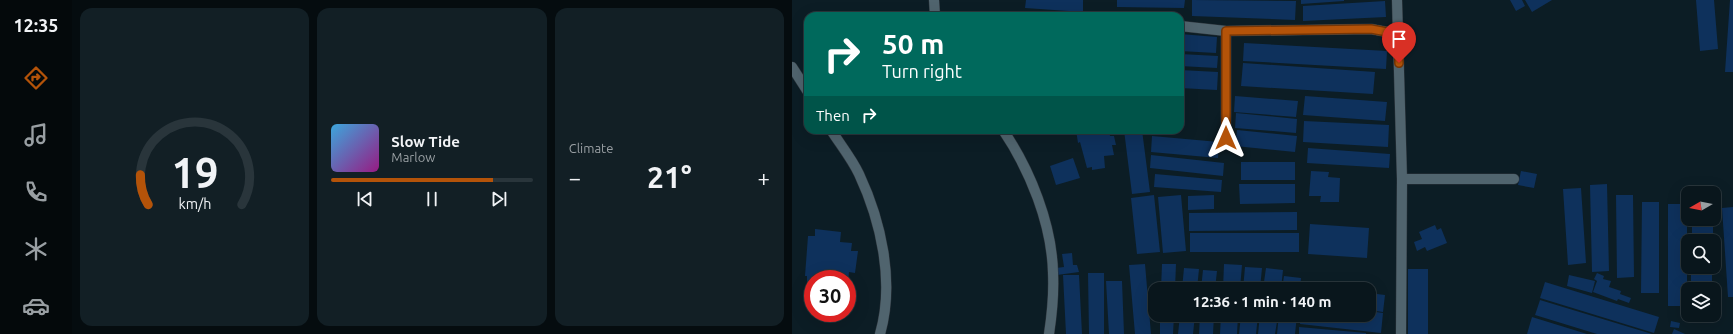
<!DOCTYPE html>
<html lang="en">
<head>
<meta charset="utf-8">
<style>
  body { margin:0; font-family:Ubuntu,sans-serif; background:#121f25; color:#f1f3f6; height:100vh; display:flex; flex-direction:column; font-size:15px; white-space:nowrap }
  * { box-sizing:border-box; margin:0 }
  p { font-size:13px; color:#999fa3 }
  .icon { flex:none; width:22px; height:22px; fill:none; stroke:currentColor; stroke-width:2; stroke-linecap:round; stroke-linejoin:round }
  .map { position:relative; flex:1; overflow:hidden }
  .side { display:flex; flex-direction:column; gap:8px; padding:8px; background:#050c0f; width:720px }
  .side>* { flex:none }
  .hud { position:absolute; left:12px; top:12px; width:380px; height:122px; border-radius:12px; box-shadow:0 4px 16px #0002,0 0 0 1px #29353b; background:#00695c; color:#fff; overflow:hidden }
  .needle { width:26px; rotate:261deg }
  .buttons { position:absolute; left:889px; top:186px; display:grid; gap:8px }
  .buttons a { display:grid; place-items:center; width:40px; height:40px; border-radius:8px; background:#09161c; box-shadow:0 4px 16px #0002,0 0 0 1px #29353b; font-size:20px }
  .speed { position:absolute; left:12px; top:270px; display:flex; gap:8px; font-size:20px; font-weight:700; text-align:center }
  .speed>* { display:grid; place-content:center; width:52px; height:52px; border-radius:50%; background:#09161c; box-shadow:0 4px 16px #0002,0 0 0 1px #29353b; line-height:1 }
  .speed .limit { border:6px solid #d22; background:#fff; color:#111 }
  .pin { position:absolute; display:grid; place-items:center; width:34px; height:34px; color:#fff; margin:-41px -17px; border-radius:50% 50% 50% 0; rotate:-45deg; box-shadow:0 0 4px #0007 }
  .pin .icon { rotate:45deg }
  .me { position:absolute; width:44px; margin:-22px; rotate:0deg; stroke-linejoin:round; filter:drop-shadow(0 0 3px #0008) }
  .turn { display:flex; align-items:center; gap:14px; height:84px; padding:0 12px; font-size:18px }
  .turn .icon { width:52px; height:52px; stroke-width:2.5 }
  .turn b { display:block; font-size:28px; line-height:34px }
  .then { display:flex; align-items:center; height:38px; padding:0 12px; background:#0003; gap:8px; font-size:15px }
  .big { font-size:30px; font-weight:600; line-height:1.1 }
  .side .tile { flex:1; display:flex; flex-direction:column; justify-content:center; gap:6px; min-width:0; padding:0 14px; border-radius:12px; background:#121f25 }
  .side .dial { align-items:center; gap:0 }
  .dial svg { height:104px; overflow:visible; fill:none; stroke:#29353b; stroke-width:7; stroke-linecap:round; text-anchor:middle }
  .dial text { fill:#f1f3f6; stroke:none }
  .song { display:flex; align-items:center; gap:12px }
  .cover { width:48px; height:48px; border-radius:6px; background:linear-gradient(135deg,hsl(200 70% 55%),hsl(310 70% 35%)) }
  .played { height:4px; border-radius:2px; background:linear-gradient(90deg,#b45309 80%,#29353b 80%) }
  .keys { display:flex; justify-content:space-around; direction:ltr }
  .heat { display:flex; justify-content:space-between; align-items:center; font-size:22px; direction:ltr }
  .side .tiles { flex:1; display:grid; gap:8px; grid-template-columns:repeat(3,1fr) }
  .trip { position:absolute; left:356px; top:282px; width:228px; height:40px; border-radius:12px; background:#09161c; box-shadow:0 4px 16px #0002,0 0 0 1px #29353b; font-weight:600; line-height:40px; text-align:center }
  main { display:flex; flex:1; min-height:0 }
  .tab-bar { display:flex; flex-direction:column; width:72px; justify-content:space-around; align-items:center; background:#04090b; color:#999fa3 }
  .tab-bar .icon { width:28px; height:28px }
  .tab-bar .current { color:#b45309 }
  .tab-bar b { font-size:18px; color:#f1f3f6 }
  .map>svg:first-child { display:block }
</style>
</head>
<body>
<main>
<nav class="tab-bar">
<b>12:35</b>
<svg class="icon current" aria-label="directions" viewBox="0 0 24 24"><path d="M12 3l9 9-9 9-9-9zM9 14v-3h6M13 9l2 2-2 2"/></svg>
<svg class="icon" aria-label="music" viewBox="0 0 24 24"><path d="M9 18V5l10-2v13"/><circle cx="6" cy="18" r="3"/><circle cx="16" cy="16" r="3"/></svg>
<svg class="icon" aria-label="phone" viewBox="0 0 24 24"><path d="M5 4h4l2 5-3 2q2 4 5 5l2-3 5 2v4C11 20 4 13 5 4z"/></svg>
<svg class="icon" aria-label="climate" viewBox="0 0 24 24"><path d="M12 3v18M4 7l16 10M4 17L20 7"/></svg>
<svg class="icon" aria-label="car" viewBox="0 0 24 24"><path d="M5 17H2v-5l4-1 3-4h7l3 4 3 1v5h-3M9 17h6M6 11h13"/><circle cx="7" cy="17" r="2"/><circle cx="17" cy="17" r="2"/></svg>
</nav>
<section class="side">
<div class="tiles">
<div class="tile dial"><svg viewBox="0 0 100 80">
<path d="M14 69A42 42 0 1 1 86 69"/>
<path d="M14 69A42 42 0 0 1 8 46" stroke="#b45309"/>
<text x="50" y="56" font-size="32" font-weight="700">19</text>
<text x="50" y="72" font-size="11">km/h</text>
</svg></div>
<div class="tile">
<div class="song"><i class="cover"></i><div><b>Slow Tide</b><p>Marlow</p></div></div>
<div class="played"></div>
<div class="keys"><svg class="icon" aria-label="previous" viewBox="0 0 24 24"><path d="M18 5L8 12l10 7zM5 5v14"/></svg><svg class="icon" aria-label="pause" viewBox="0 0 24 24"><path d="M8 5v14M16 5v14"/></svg><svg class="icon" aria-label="next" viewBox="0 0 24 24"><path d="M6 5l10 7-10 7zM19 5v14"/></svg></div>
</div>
<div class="tile"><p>Climate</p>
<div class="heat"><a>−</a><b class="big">21°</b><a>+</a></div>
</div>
</div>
</section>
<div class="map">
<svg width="941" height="334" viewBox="0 0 941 334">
  <rect width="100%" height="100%" fill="#0c1d25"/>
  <!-- building -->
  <path fill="#0e315c" d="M234,0H291V12L233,8Z
    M325,0H393L392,8L325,7Z
    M400,0L504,1L503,20L400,16Z
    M509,0H552V1L509,4Z
    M718,0H730L733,6L724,11Z
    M733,0H760L740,12Z
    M904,0H922L926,49L908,51Z
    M938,0H941V72H933Z
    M593,1L594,17L511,21V6Z
    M388,34L425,37L424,53L388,51Z
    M452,43L595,51L594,69L451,61Z
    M388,54L426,56L425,68L388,66Z
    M451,63L583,72L581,94L449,86Z
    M388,70L426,72L425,90L388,88Z
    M443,96L506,101L504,117L442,112Z
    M513,96L595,102L593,121L511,115Z
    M444,113L505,119L504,133L443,128Z
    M512,121L597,125L596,147L511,142Z
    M284,130H317L318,136H322L324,145H320L322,155L312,156L313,168L300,170V167L295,168L288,142L286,143Z
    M332,130H350L358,192L340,194Z
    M445,130L505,136L503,152L443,146Z
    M360,136L427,142L426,158L359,152Z
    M516,148L598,154L597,168L515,163Z
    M359,155L432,163L431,176L358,168Z
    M281,158L288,178L264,185L258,166Z
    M449,162H503V180H449Z
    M519,171L537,172L536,177L548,178L547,202H528L529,196H517Z
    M729,171L745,174L742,188L726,185Z
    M363,174L430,180L429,192L362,187Z
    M447,184H503V203L448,204Z
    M815,184L817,271L800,272L798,185Z
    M789,188L794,263L776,265L771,189Z
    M362,195L368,252L345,254L339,198Z
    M389,195L394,251L371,253L366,197Z
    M422,195V209L396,210V196Z
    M824,195H841L842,277L825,278Z
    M850,202H867V293H849Z
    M876,204H895V306H876Z
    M941,207V297H936L930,208Z
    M505,212V230L397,231V213Z
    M900,219H921V241H900Z
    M518,224L577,228L575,258L516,254Z
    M643,225L645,230L649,228L655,243L635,251L633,247L625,251L622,242L630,239L627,232Z
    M23,229L49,232L48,242L60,243L59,251H66L63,273L57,272L56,282L55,279H21V285L15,284V276H13L16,236H23Z
    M398,233H507V252H398Z
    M280,253L281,265H285L287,272L265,275L264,268L272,267L270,254Z
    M353,264L359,334H343L337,265Z
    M370,264H384L383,289H369Z
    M432,264L450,265L448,289H431Z
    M453,267L470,268L468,289H451Z
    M899,267H920V289H899Z
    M392,268L407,269L405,289H390Z
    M474,268L491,270L489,289H471Z
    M616,269H636V334H616Z
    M411,270L425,271L423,289H409Z
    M296,273H312V334H297Z
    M805,273L812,276L811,279L819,281L817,287L829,291L828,294L839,298L837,303L826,299L825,301L801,292L805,281L802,279Z
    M271,275H287L290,334H274Z
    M777,275L803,281L800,293L775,286Z
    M492,276L509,278L508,289H490Z
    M314,281H330L332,334H317Z
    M753,282L867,317L862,333L748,298Z
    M512,284L542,288V289H512Z
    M577,293L593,295L591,312L577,310Z
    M748,300L860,334H805L743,315Z
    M577,311L591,313L589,333L508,324L509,315H577Z
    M368,315H382L381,334H368Z
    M388,315H403L401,334H386Z
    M408,315H422L421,334H407Z
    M429,315H446L445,334H428Z
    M449,315H466L464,334H447Z
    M468,315H486L483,334H466Z
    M487,315H505L503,334H485Z
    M740,317L795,334H735Z
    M879,321L888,323L887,328L878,327Z
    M507,327L574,333V334H507Z
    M882,329L893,334H880Z"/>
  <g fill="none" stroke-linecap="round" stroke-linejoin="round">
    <defs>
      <path id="street" d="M142,0L143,16
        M605,0L610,179L609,334
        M388,26L434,31
        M0,67L16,92
        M39,130C48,144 60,159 67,174C89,221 103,282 88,334
        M211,130C238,170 260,224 261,273C262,293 260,314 257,334
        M434,138V31L579,29L606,34
        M610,179H722"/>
    </defs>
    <!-- street casing -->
    <use href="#street" stroke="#2d353c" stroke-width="11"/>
    <!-- street -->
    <use href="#street" stroke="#50646e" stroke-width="10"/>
  </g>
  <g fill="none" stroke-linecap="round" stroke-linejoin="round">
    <defs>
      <path id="route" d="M434,138V31L579,29L606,34L607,63"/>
    </defs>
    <!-- route casing -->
    <use href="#route" stroke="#753606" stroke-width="10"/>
    <!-- route -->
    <use href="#route" stroke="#b45309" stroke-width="7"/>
  </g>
</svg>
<div class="buttons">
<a><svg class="needle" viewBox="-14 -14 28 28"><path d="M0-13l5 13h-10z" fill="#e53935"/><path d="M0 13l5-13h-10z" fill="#999fa3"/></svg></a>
<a><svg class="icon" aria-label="search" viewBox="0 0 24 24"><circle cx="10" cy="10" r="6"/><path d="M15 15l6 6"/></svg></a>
<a><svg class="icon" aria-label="layers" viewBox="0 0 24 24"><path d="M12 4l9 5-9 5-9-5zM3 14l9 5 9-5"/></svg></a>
</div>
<div class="speed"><div class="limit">30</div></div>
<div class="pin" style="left:607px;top:63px;background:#d93025"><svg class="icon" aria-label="arrive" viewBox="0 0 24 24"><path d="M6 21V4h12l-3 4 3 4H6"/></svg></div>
<svg class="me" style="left:434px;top:138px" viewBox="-20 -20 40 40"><path d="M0-17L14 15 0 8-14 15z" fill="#b45309" stroke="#fff" stroke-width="4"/></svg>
<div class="trip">12:36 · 1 min · 140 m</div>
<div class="hud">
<div class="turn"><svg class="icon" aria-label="right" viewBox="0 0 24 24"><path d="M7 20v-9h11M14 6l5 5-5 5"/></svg><div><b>50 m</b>Turn right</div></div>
<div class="then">Then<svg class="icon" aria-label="right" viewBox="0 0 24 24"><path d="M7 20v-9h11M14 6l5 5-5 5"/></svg></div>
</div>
</div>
</main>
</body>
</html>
